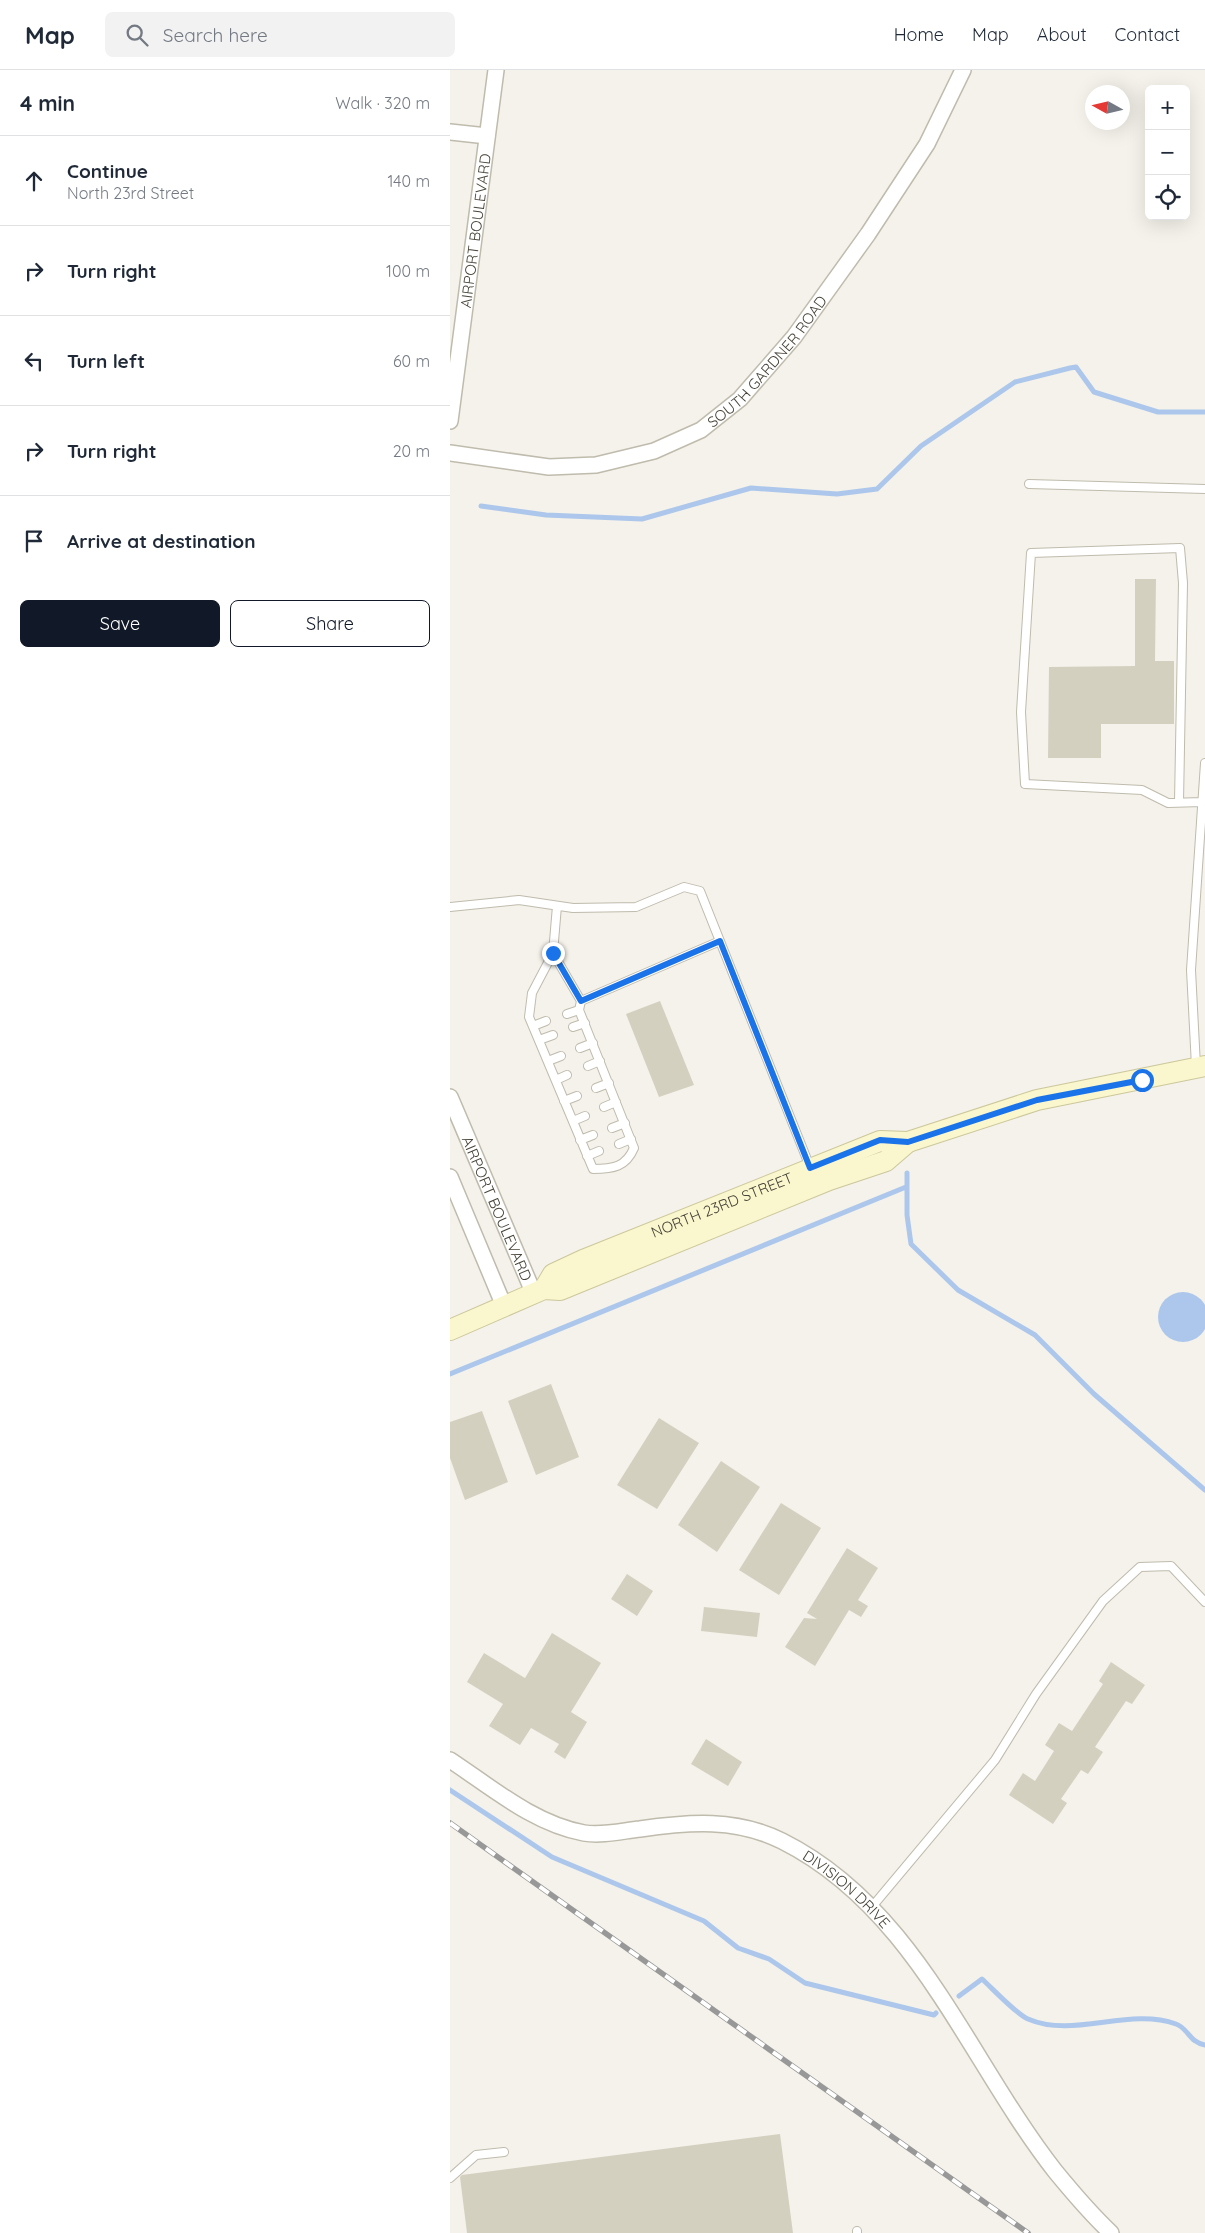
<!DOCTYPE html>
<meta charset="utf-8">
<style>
:root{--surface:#fff;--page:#f2f2f3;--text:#1f2937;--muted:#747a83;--line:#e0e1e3;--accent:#111827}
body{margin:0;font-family:Quicksand,sans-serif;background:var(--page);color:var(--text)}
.controls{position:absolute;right:15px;top:15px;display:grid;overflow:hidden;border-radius:8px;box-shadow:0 5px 20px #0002}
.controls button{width:45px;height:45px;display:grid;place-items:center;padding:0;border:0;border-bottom:1px solid var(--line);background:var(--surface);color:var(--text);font:25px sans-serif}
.compass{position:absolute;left:635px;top:15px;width:45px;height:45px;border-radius:50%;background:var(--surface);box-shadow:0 5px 20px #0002;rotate:278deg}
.stop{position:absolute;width:15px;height:15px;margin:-11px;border:4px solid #1a73e8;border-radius:50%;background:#fff}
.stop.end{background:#1a73e8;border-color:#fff;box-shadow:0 1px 5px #0008}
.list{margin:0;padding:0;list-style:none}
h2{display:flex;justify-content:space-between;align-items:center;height:65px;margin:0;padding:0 20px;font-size:21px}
h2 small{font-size:16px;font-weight:400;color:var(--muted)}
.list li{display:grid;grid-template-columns:32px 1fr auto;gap:15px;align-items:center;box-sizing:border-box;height:90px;padding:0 20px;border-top:1px solid var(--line)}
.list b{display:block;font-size:19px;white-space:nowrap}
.list p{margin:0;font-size:16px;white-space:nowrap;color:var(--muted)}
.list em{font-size:16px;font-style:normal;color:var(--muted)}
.actions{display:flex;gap:10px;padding:15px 20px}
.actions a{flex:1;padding:11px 0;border:1px solid var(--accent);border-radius:8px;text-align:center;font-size:18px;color:var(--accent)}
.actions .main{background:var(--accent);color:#fff}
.icon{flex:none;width:28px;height:28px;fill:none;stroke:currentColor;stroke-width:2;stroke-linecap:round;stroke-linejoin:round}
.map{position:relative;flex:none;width:755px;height:2163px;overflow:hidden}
header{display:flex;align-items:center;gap:30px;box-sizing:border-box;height:70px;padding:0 25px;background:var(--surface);border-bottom:1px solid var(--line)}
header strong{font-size:24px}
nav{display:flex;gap:28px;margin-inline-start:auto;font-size:18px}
.search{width:350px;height:45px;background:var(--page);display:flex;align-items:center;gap:12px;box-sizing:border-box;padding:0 18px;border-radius:8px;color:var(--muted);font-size:19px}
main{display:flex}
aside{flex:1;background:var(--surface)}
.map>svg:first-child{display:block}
</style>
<header>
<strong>Map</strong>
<div class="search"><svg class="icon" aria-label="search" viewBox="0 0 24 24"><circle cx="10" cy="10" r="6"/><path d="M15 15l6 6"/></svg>Search here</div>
<nav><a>Home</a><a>Map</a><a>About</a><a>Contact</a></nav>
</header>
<main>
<aside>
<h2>4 min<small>Walk · 320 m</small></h2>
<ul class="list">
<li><svg class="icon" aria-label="ahead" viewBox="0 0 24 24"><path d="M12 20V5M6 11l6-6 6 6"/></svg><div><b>Continue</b><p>North 23rd Street</p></div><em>140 m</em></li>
<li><svg class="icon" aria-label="right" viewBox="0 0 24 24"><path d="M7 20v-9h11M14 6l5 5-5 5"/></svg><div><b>Turn right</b></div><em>100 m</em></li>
<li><svg class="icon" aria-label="left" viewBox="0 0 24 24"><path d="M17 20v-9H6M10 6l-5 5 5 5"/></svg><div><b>Turn left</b></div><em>60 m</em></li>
<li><svg class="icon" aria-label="right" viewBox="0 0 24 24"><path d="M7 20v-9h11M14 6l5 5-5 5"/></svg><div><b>Turn right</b></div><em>20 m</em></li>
<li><svg class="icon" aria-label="arrive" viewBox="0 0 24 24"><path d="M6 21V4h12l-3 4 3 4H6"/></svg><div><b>Arrive at destination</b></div></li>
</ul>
<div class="actions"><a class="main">Save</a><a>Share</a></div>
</aside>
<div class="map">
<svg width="755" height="2163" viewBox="0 0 755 2163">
<rect width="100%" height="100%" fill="#f4f2ea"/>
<!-- water -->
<path fill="#acc7eb" d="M708 1247a25 25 0 1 1 50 0a25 25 0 1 1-50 0Z"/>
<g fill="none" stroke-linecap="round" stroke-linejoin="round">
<!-- stream -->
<path stroke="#acc7eb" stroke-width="5" d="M31 436 96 445 192 449 301 418 387 424 427 419 471 376 565 312 620 298 626 297 644 322 708 342H755
M457 1103V1145L461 1174 508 1220 585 1265 644 1324 755 1420
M0 1304 456 1117
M0 1720 102 1787 254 1851 288 1878 319 1889 355 1913 484 1945 486 1943
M509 1926 532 1909C543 1919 566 1944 578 1949 624 1969 678 1937 726 1954 738 1958 740 1973 755 1975"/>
</g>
<!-- building -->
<path fill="#d4d0c0" d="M685 509H706L705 591H724V654H651V688H598L599 597 685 596Z
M210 931 244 1015 209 1027 176 944Z
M101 1314 129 1387 86 1405 58 1331Z
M32 1341 58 1412 15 1430 0 1388V1352Z
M209 1348 249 1373 207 1439 167 1415Z
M271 1391 310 1417 267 1482 228 1455Z
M331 1433 371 1458 329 1525 289 1500Z
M397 1478 428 1498 408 1530 418 1536 411 1547 399 1540 365 1596 335 1577 354 1548 367 1549 357 1543Z
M177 1504 203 1521 187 1546 161 1529Z
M254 1537 310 1543 307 1567 251 1561Z
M102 1563 151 1593 121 1642 137 1652 115 1689 104 1682 109 1674 81 1658 70 1675 39 1656 53 1634 17 1612 34 1583 75 1608Z
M661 1592 695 1615 682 1634 676 1631 645 1677 653 1682 638 1704 631 1700 611 1729 617 1733 603 1754 559 1725 573 1703 585 1711 604 1681 595 1675 609 1653 622 1661 653 1614 649 1611Z
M256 1669 292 1692 278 1716 241 1694Z
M330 2064 343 2163H17L10 2107 12 2105Z"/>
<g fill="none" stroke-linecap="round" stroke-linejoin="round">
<!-- lane casing -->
<g stroke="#bfbbad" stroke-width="10">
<path id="lane" d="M579 414 755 419
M729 732 733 513 730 478 581 483 571 642 575 714 692 720 718 733 752 732
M107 836 103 883 131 931 270 871
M0 837 69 830 123 838 186 837 234 817 250 821 360 1097
M103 883 82 923 79 947 143 1099C163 1099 176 1097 184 1078L129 940 131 931
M117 944 129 940
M83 956 96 951
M123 957 135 953
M89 970 103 965
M130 978 143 973
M98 991 111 986
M138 996 150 991
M746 996 741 900 755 693
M106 1010 117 1005
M146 1018 159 1013
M114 1031 127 1026
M154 1037 166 1032
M123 1051 135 1046
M162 1058 175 1053
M130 1070 143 1065
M169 1074 181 1069
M137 1086 149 1081
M421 1838 545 1690 586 1624 653 1531 690 1497 721 1496 755 1532
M0 2108 26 2085 54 2082
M407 2161V2163"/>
</g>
<!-- street casing -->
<g stroke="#bfbbad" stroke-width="18">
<g id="street">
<path d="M0 62 37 66"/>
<path id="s1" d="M0 351 46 0"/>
<path id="s2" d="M0 383 99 397 146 395 204 381 251 360 290 329 344 267 418 164 477 74 513 0"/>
<path id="s3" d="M0 1027 84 1224"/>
<path d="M0 1107 54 1236"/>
<path id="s4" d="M0 1690C41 1717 84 1754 134 1763 152 1766 172 1761 190 1759 239 1752 286 1748 332 1771 466 1838 518 1990 605 2101 623 2123 641 2144 661 2163"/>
</g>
</g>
<!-- secondary casing -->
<g stroke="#ccc79b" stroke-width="22">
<g id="secondary">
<path id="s5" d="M94 1219 103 1204 133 1190 430 1071 458 1072 587 1030 755 996"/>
<path d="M0 1260 94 1219 110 1220 379 1110 436 1091 458 1072"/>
</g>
</g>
<!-- lane -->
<use href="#lane" stroke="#fff" stroke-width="8"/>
<!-- street -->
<use href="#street" stroke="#fff" stroke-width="15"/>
<!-- secondary -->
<use href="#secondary" stroke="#faf6cd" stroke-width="20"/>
<!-- rail casing -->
<g stroke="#989898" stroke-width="5.5">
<path id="rail" d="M0 1753 578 2163"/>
</g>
<!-- rail -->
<use href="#rail" stroke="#fff" stroke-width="4" stroke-dasharray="11" stroke-linecap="butt"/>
</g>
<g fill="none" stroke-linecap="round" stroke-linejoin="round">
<!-- route -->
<path stroke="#1a73e8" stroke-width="6" d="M103 883 131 931 270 871 360 1098 430 1070 458 1072 587 1030 692 1010"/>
</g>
<g text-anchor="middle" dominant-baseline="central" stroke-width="4" stroke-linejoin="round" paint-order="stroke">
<!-- street labels -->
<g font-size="15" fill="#474439" stroke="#fff">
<text stroke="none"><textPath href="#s1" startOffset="192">AIRPORT BOULEVARD</textPath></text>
<text stroke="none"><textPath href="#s2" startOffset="354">SOUTH GARDNER ROAD</textPath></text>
<text stroke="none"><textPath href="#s5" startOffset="200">NORTH 23RD STREET</textPath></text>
<text stroke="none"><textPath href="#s3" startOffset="121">AIRPORT BOULEVARD</textPath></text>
<text stroke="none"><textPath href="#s4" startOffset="436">DIVISION DRIVE</textPath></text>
</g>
</g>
</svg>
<div class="controls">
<button>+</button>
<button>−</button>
<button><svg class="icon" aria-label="locate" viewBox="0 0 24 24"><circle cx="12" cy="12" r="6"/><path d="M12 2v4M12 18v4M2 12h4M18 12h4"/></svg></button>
</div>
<svg class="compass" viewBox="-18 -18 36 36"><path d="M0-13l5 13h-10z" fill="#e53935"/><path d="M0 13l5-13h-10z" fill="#747a83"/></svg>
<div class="stop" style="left:692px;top:1010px"></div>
<div class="stop end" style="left:103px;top:883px"></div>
</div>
</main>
